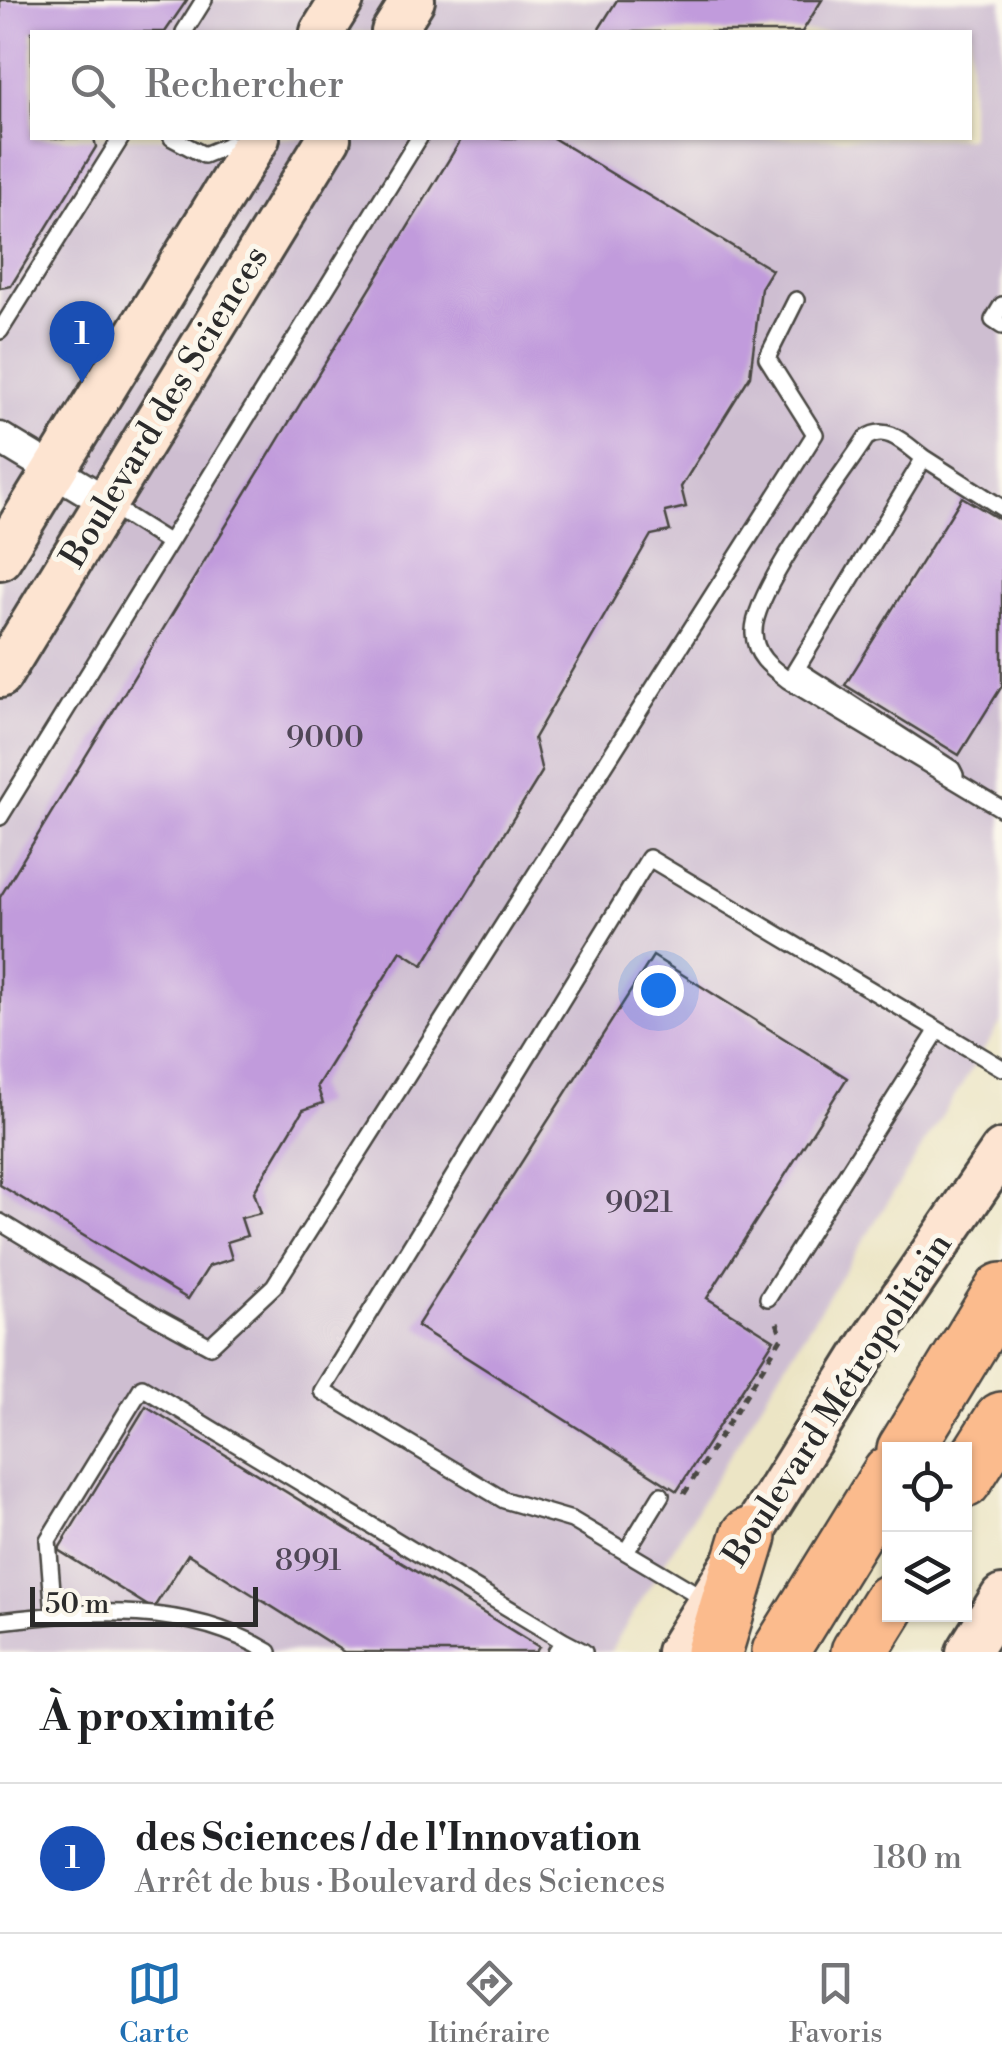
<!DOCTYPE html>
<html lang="fr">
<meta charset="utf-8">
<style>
:root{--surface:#fff;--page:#f6f6f6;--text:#202124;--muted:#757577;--line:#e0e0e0;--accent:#1f6fb2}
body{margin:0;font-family:"Libre Bodoni",serif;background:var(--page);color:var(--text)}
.controls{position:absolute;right:30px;bottom:30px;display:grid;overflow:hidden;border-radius:0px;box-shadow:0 2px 8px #0004}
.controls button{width:90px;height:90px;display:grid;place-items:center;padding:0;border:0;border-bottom:2px solid var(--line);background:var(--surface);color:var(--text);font:50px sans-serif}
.scale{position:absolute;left:30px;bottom:25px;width:228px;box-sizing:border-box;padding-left:10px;border:5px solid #2b2b2b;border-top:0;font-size:28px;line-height:35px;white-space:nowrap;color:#2b2b2b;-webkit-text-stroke:8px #fbf7ec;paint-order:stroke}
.you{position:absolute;left:658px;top:990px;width:35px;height:35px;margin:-25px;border:8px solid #fff;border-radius:50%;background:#1a73e8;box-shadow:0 0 0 15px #1a73e833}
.badge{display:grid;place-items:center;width:65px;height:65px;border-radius:50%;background:var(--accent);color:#fff;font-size:32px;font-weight:700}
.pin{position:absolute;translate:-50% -82px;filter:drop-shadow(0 2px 5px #0008)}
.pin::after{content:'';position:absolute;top:52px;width:35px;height:30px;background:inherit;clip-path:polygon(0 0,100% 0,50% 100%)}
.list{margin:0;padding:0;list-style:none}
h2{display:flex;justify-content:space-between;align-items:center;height:130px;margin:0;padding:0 40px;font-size:42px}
h2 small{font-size:32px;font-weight:400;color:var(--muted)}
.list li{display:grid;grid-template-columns:65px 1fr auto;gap:30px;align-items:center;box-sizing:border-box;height:150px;padding:0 40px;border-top:2px solid var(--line)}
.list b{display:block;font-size:38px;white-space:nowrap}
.list p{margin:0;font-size:32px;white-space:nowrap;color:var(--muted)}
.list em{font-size:32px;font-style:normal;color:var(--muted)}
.icon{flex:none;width:55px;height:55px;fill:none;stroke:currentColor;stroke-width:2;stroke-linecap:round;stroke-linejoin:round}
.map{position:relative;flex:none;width:1002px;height:1652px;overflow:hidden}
.search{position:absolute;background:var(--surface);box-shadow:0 2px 8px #0004;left:30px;right:30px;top:30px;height:110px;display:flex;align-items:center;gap:25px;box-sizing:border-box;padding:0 35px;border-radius:0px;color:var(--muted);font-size:38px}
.sheet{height:280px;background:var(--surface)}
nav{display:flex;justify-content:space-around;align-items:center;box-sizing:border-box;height:140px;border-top:2px solid var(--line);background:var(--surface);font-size:28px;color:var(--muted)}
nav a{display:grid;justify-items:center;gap:5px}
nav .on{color:var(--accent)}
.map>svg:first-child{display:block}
</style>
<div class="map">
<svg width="1002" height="1652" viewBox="0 0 1002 1652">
<rect width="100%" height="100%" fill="#fbf7ec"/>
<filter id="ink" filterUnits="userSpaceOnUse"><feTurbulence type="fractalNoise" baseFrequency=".01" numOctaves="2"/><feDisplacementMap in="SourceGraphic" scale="20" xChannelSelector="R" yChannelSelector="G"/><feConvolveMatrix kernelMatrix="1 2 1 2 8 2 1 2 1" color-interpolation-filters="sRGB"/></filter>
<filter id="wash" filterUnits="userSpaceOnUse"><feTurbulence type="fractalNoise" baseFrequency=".0048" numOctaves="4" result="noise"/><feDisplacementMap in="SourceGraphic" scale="40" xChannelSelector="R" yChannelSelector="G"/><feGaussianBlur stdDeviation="2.25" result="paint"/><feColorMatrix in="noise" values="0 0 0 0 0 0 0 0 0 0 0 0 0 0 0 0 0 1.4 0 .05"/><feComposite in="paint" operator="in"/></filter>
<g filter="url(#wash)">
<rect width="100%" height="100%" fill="#ece5c5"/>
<!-- industrial -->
<path fill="#cebed1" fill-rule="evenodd" d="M0 0H1002V1021L781 1371 610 1652H0ZM32 32H970V138H32Z"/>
<g id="blocks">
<!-- building -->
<path fill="#c19bdc" d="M0 0H187L165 32H32V138H94L96 147 11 286 0 288Z
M617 0H822L802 32H597Z
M462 138H553L772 270 761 288 750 376 681 487 686 507 665 512 670 531 651 535 534 738 542 772 423 965 401 951 317 1086 323 1103 303 1110 254 1192 261 1213 241 1218 247 1236 227 1242 232 1259 209 1266 188 1299 0 1185V897Z
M962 497 1002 521V686L959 755 845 685Z
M653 956 847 1078 707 1298 774 1340 677 1491 417 1326Z
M146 1406 539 1647 536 1652H344L188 1554 153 1609 58 1550Z"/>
</g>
</g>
<g filter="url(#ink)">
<use href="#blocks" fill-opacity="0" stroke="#484742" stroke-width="2.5"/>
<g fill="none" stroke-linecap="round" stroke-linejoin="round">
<!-- lane casing -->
<g stroke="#484742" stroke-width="20">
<path id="lane" d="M184 32 204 0
M172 138 204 155 231 144
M1002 305 993 320 1002 326
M0 331 121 138
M108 504 168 542
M1002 508 924 458 789 681 1002 809
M797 669 952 769 955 775
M789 681C772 668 755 657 754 633 752 592 841 477 866 438 887 423 906 445 924 458
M0 817 419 138
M0 1222 155 1316 210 1346 274 1286 815 434 767 358 796 300
M768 1298 938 1030
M626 1552 661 1495
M705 1599 572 1520 504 1500 322 1391 649 858 1002 1068
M54 1615 48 1540 142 1387 563 1641
M0 1621C90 1610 188 1602 269 1652
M556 1652 563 1641 584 1652"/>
</g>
<!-- street casing -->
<g stroke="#484742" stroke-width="35">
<path id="street" d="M0 438 108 503"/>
</g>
<!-- secondary casing -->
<g stroke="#484742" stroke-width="48">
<path id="secondary" d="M322 32 342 0
M393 32 413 0
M0 558 258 138
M0 676 329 138
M678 1652 872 1341 1002 1151
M968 1652 1002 1597"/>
</g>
<!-- highway casing -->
<g stroke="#484742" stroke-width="60">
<path id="highway" d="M905 1450 1002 1291
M964 1480 1002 1420
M714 1652 749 1536
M780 1652 890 1474
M859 1652 890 1602"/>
</g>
<!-- path -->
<path stroke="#484742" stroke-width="5" stroke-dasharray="8 8" stroke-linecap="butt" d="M684 1494 782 1337 776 1320"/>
<!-- lane -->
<use href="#lane" stroke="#fff" stroke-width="15"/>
<!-- street -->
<use href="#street" stroke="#fff" stroke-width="30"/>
<!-- secondary -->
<use href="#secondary" stroke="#fde4d1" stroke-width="42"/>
<!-- highway -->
<use href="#highway" stroke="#fbbb8d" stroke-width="55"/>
</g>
</g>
<g text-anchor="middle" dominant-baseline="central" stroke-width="10" stroke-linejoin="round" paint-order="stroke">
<!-- number labels -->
<g font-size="30" fill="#504757">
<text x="325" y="738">9000</text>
<text x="639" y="1203">9021</text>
<text x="308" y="1561">8991</text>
</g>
<!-- street labels -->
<g font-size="35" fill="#2b2b2b" stroke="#fbf7ec">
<text transform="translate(165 407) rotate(-59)">Boulevard des Sciences</text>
<text transform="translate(838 1400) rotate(-57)">Boulevard Métropolitain</text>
</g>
</g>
</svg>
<div class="controls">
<button><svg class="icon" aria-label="locate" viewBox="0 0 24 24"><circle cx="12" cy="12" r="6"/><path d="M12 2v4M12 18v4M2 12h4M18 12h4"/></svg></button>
<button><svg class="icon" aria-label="layers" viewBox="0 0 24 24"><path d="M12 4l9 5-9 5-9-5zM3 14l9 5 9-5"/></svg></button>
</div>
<div class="scale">50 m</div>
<div class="you"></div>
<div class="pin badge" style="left:82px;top:383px;background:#1a4fb4">1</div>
<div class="search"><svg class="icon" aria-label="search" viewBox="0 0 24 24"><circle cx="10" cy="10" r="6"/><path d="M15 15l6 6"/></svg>Rechercher</div>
</div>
<section class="sheet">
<h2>À proximité<small></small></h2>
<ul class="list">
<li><span class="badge" style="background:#1a4fb4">1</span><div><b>des Sciences / de l'Innovation</b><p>Arrêt de bus · Boulevard des Sciences</p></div><em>180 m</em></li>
</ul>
</section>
<nav>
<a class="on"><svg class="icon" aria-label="map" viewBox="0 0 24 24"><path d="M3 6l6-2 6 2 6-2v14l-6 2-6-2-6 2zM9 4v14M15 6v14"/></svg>Carte</a>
<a><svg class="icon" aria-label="directions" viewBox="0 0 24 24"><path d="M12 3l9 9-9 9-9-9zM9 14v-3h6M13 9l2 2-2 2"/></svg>Itinéraire</a>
<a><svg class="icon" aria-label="saved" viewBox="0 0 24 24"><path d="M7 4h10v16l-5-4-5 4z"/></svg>Favoris</a>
</nav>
